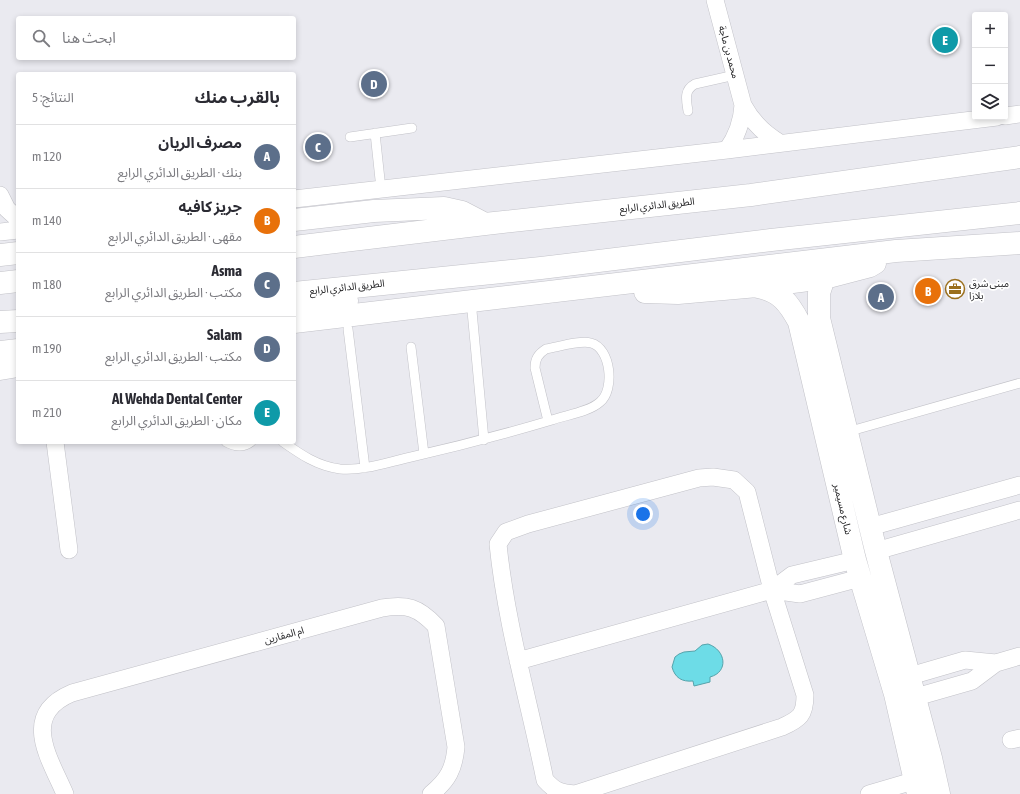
<!DOCTYPE html>
<html lang="ar">
<meta charset="utf-8">
<style>
:root{--surface:#fff;--page:#f2f2f3;--text:#2b2b33;--muted:#7c7c81;--line:#e1e1e2;--accent:#0f766e}
body{margin:0;font-family:"Asap Condensed","Noto Sans Arabic",sans-serif;background:var(--page);color:var(--text);direction:rtl}
.controls{position:absolute;right:12px;top:12px;display:grid;overflow:hidden;border-radius:4px;box-shadow:0 2px 6px #0003}
.controls button{width:36px;height:36px;display:grid;place-items:center;padding:0;border:0;border-bottom:1px solid var(--line);background:var(--surface);color:var(--text);font:20px sans-serif}
.you{position:absolute;left:643px;top:514px;width:14px;height:14px;margin:-10px;border:3px solid #fff;border-radius:50%;background:#1a73e8;box-shadow:0 0 0 6px #1a73e833}
.badge{display:grid;place-items:center;width:26px;height:26px;border-radius:50%;background:var(--accent);color:#fff;font-size:13px;font-weight:700}
.pin{position:absolute;translate:-50% -50%;border:2px solid #fff;box-shadow:0 1px 4px #0006}
.list{margin:0;padding:0;list-style:none}
h2{display:flex;justify-content:space-between;align-items:center;height:52px;margin:0;padding:0 16px;font-size:17px}
h2 small{font-size:13px;font-weight:400;color:var(--muted)}
.list li{display:grid;grid-template-columns:26px 1fr auto;gap:12px;align-items:center;box-sizing:border-box;height:64px;padding:0 16px;border-top:1px solid var(--line)}
.list b{display:block;font-size:15px;white-space:nowrap}
.list p{margin:0;font-size:13px;white-space:nowrap;color:var(--muted)}
.list em{font-size:13px;font-style:normal;color:var(--muted)}
.icon{flex:none;width:22px;height:22px;fill:none;stroke:currentColor;stroke-width:2;stroke-linecap:round;stroke-linejoin:round}
.map{position:relative;flex:none;width:1020px;height:794px;overflow:hidden;direction:ltr}
.search{position:absolute;background:var(--surface);box-shadow:0 2px 6px #0003;left:16px;top:16px;width:280px;height:44px;display:flex;align-items:center;gap:10px;box-sizing:border-box;padding:0 14px;border-radius:4px;color:var(--muted);font-size:15px}
.panel{position:absolute;background:var(--surface);box-shadow:0 2px 6px #0003;left:16px;top:72px;width:280px;height:372px;border-radius:4px;direction:rtl}
.map>svg:first-child{display:block}
</style>
<div class="map">
<svg width="1020" height="794" viewBox="0 0 1020 794">
<rect width="100%" height="100%" fill="#eaeaf0"/>
<!-- water -->
<path fill="#6ddce7" stroke="#55a3ab" d="M708 644C726 650 729 672 710 677V682L694 686 693 681C682 682 675 678 672 667L675 657 679 654 684 652 695 651 702 645Z"/>
<g fill="none" stroke-linecap="round" stroke-linejoin="round">
<!-- lane casing -->
<g stroke="#c2c2c8" stroke-width="10">
<path id="lane" d="M688 111C686 99 684 90 695 84L735 75
M375 133 381 189
M350 137 412 128
M472 311 484 440
M348 329 365 468
M411 347 424 454
M847 432 1020 383
M226 442C235 447 243 448 251 442
M283 442C300 454 317 466 340 469 364 471 388 462 411 457 459 446 505 434 552 420 566 415 589 412 600 402 615 390 611 348 591 343 580 340 558 347 546 349 538 354 535 359 535 368L548 421"/>
</g>
<!-- street casing -->
<g stroke="#c2c2c8" stroke-width="18">
<path id="street" d="M715 0 743 105C752 122 763 133 780 143
M1005 116 1020 114
M727 150C737 136 742 122 743 105
M0 195 7 209 18 219
M294 199 727 150 997 117
M0 232 18 230
M55 442 69 550
M713 477 734 480 747 492 772 590 805 695C805 715 800 719 782 727L575 794C560 793 555 791 545 780 529 701 506 624 498 544L506 532 528 524 699 478Z
M870 527 1020 485
M876 551 1020 510
M772 590 800 594 860 578
M518 661 772 590 792 575 855 560
M910 676 965 660 996 663 1020 656
M916 697 972 681 996 663
M1011 740 1020 738
M65 794C49 757 20 715 72 693L382 608C407 604 418 607 436 626L456 747C454 769 448 780 431 794
M869 794 927 777"/>
</g>
<!-- secondary casing -->
<g stroke="#c2c2c8" stroke-width="23">
<path id="secondary" d="M824 278 819 293V318L876 551 931 758 939 794
M758 287C780 291 789 303 799 322L855 560 895 694 918 794
M645 292 678 293 769 285 824 278 870 266 875 263
M294 322 896 251 1020 243
M0 369 18 366"/>
</g>
<!-- primary casing -->
<g stroke="#c2c2c8" stroke-width="23">
<path id="primary" d="M294 220 374 211 444 208 462 212 485 224
M294 247 485 224 751 195 1020 157
M0 255 18 253
M0 283 18 281
M294 293 541 268 771 240 1020 213
M294 310 347 301
M0 322 18 321
M0 352 18 350"/>
</g>
<!-- lane -->
<use href="#lane" stroke="#fff" stroke-width="9"/>
<!-- street -->
<use href="#street" stroke="#fff" stroke-width="17"/>
<!-- secondary -->
<use href="#secondary" stroke="#fff" stroke-width="22"/>
<!-- primary -->
<use href="#primary" stroke="#fff" stroke-width="22"/>
</g>
<!-- icons -->
<defs>
<g id="office-ring" transform="scale(1)"><circle r="9.5" fill="#fff" stroke="#9b701e" stroke-width="1.5"/><path d="M-6-3h4V-5.5h4V-3h4V5H-6ZM-1-4.5V-3h2v-1.5ZM-6 0V1H6V0Z" fill="#9b701e"/></g>
</defs>
<g fill-rule="evenodd">
<use href="#office-ring" x="955" y="289"/>
</g>
<g text-anchor="middle" dominant-baseline="central" stroke-width="3.5" stroke-linejoin="round" paint-order="stroke">
<!-- street labels -->
<g font-size="10" fill="#1e1e20" stroke="#fff">
<text transform="translate(729 52) rotate(75)">محمد بن ماجة</text>
<text transform="translate(657 205) rotate(-6)">الطريق الدائري الرابع</text>
<text transform="translate(347 287) rotate(-6)">الطريق الدائري الرابع</text>
<text transform="translate(843 509) rotate(77)">شارع مسيمير</text>
<text transform="translate(284 635) rotate(-15)">ام المقارين</text>
</g>
<!-- poi labels -->
<g font-size="10" fill="#1e1e20" stroke="#fff" text-anchor="start">
<text x="969" y="283">مبنى شرق<tspan x="969" dy="12">بلازا</tspan></text>
</g>
</g>
</svg>
<div class="controls">
<button>+</button>
<button>−</button>
<button><svg class="icon" aria-label="layers" viewBox="0 0 24 24"><path d="M12 4l9 5-9 5-9-5zM3 14l9 5 9-5"/></svg></button>
</div>
<div class="you"></div>
<div class="pin badge" style="left:881px;top:297px;background:#5c6f8a">A</div>
<div class="pin badge" style="left:928px;top:291px;background:#e8710a">B</div>
<div class="pin badge" style="left:318px;top:147px;background:#5c6f8a">C</div>
<div class="pin badge" style="left:374px;top:84px;background:#5c6f8a">D</div>
<div class="pin badge" style="left:945px;top:40px;background:#0f9aa8">E</div>
<div class="search"><svg class="icon" aria-label="search" viewBox="0 0 24 24"><circle cx="10" cy="10" r="6"/><path d="M15 15l6 6"/></svg>ابحث هنا</div>
<section class="panel">
<h2>بالقرب منك<small>النتائج: 5</small></h2>
<ul class="list">
<li><span class="badge" style="background:#5c6f8a">A</span><div><b>مصرف الريان</b><p>بنك · الطريق الدائري الرابع</p></div><em>120 m</em></li>
<li><span class="badge" style="background:#e8710a">B</span><div><b>جريز كافيه</b><p>مقهى · الطريق الدائري الرابع</p></div><em>140 m</em></li>
<li><span class="badge" style="background:#5c6f8a">C</span><div><b>Asma</b><p>مكتب · الطريق الدائري الرابع</p></div><em>180 m</em></li>
<li><span class="badge" style="background:#5c6f8a">D</span><div><b>Salam</b><p>مكتب · الطريق الدائري الرابع</p></div><em>190 m</em></li>
<li><span class="badge" style="background:#0f9aa8">E</span><div><b>Al Wehda Dental Center</b><p>مكان · الطريق الدائري الرابع</p></div><em>210 m</em></li>
</ul>
</section>
</div>
